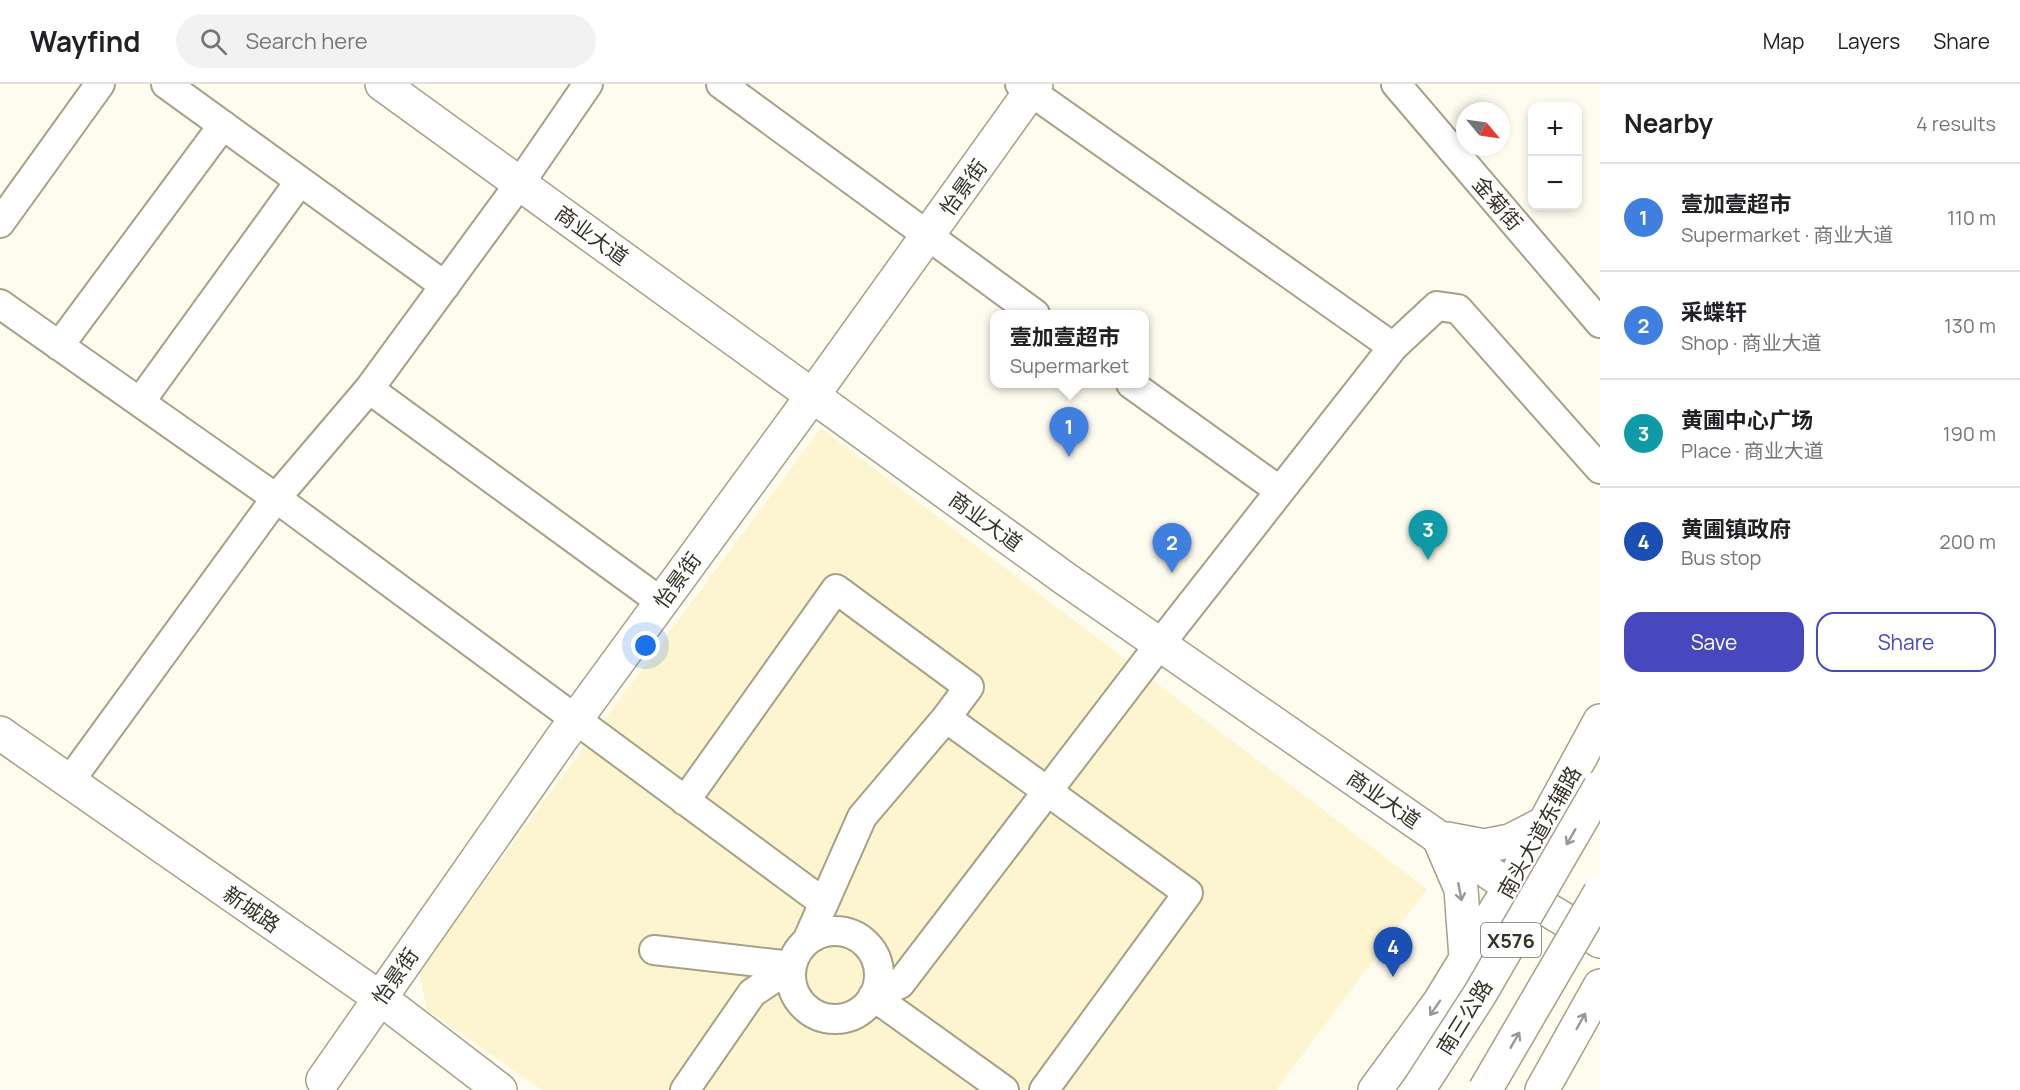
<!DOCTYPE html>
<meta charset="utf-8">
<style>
:root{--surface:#fff;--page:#f2f2f2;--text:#202124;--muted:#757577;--line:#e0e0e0;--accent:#4748bd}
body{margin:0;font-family:Manrope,"Noto Sans SC",sans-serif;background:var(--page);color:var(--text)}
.controls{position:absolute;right:18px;top:18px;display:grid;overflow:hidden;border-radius:12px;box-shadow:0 3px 9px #0003}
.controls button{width:54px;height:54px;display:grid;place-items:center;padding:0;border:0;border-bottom:2px solid var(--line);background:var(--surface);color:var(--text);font:30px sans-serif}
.compass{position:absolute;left:1456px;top:18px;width:54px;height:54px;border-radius:50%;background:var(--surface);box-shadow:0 3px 9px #0003;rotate:119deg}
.you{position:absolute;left:646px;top:562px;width:21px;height:21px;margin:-15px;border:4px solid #fff;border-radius:50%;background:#1a73e8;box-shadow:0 0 0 9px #1a73e833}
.badge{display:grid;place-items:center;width:39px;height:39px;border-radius:50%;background:var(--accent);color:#fff;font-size:20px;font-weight:700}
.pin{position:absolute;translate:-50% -50px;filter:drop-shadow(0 2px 3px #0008)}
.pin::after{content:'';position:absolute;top:32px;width:21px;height:18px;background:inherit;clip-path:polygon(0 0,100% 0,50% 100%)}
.popup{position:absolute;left:990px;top:226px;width:159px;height:78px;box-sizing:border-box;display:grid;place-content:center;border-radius:12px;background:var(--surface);filter:drop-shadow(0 2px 4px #0005);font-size:20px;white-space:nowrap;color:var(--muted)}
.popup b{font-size:22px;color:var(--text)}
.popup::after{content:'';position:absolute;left:50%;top:100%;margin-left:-12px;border:12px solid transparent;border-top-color:var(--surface)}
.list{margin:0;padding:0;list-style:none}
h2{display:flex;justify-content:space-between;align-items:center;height:78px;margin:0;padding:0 24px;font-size:26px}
h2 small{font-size:20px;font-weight:400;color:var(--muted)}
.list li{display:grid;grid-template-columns:39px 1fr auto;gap:18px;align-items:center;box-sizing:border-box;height:108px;padding:0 24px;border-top:2px solid var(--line)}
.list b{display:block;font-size:22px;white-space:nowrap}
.list p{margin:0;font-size:20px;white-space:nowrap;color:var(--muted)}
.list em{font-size:20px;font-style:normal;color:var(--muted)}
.actions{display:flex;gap:12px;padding:18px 24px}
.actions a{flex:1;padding:14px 0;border:2px solid var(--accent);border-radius:18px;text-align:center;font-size:21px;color:var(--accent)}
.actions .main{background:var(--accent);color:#fff}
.icon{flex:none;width:33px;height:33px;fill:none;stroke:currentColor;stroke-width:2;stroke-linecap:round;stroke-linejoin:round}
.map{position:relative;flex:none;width:1600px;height:1006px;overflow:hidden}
header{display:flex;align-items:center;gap:36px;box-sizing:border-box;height:84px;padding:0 30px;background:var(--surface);border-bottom:2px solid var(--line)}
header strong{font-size:28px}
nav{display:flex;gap:33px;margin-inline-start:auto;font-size:21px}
.search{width:420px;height:54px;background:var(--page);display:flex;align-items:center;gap:15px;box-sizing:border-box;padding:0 21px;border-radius:33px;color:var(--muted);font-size:22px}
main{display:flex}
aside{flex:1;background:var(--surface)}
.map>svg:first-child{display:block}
</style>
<header>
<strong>Wayfind</strong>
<div class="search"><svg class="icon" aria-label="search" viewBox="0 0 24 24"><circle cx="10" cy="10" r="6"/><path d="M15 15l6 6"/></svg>Search here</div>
<nav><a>Map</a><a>Layers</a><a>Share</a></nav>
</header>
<main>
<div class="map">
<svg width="1600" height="1006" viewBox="0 0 1600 1006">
<rect width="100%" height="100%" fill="#fefbef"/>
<!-- built -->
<path fill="#fdf5cf" d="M821 344 1427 805 1276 1006H542L427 926 419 886Z"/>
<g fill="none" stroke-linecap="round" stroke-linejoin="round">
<!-- street casing -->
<g stroke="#a7a085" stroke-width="32">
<path id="street" d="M166 0 445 202
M721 0 1035 230
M1020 0 1393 263
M1396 0 1600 239
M0 139 100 0
M0 220 276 414 824 819
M59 262 223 41
M1131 300 1280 407
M369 305 661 518
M140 318 300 97
M946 634 1188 809 1044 1006
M69 698 276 414 369 305 520 99 588 0
M685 717 836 505 969 603 946 634 862 733 807 857
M791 891a44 44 0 1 1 88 0a44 44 0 1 1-88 0Z
M654 866 792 882
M873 912 900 900 1160 560 1393 263 1437 222 1458 225 1600 385
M873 912 1004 1006
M685 1006 752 909 792 882"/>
</g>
<!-- secondary casing -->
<g stroke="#a7a085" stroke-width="36">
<path id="secondary" d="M382 0 1067 496 1510 803 1600 857
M0 649 380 914 500 1006
M1439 754 1461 805 1466 874
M1447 755 1484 762 1510 757 1545 739
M323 996 562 654 813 311 1036 0
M1375 1006 1439 919 1510 803 1600 637
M1542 1006 1600 902"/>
</g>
<!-- street -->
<use href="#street" stroke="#fff" stroke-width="28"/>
<!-- secondary -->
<use href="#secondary" stroke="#fff" stroke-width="33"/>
<!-- highway-bridge casing -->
<g stroke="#a7a085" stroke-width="36" stroke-linecap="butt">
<path id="highway-bridge" d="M1418 1006 1480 910 1600 703
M1485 1006 1600 809"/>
</g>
<!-- highway-bridge -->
<use href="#highway-bridge" stroke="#fff" stroke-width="33"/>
</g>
<!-- one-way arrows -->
<defs><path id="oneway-shaft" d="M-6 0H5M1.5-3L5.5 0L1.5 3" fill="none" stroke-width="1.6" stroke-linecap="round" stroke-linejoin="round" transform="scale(1.5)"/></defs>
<g stroke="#9a9893">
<use href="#oneway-shaft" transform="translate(1571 753) rotate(120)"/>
<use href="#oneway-shaft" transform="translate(1460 808) rotate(79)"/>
<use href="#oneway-shaft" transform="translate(1435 924) rotate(125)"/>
<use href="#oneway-shaft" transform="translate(1581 937) rotate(-61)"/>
<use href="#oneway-shaft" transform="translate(1515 956) rotate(-60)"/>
</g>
<g text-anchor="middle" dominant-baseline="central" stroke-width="4.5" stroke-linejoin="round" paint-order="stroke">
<!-- shield labels -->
<rect fill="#fff" stroke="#727068" stroke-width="1.5" x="1481" y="839" width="60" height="34" rx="4.5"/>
<g font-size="20" font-weight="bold" fill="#353227">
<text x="1511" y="856">X576</text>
</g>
<!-- street labels -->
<g font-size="21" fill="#353227" stroke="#fff">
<text transform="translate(963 103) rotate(-54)">怡景街</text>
<text transform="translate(1498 119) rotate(49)">金菊街</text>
<text transform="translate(592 151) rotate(36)">商业大道</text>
<text transform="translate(986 437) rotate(36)">商业大道</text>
<text transform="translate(677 496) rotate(-54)">怡景街</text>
<text transform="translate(1384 715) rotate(35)">商业大道</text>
<text transform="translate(1539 748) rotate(-61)">南头大道东辅路</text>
<text transform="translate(252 825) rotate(35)">新城路</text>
<text transform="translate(395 892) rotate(-55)">怡景街</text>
<text transform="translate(1464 933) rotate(-58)">南三公路</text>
</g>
</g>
</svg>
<div class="controls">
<button>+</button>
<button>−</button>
</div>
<svg class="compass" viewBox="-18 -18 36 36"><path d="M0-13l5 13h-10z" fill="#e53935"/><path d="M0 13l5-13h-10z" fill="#757577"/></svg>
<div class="you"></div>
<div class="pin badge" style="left:1069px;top:373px;background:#3f7fe0">1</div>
<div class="popup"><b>壹加壹超市</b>Supermarket</div>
<div class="pin badge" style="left:1172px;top:489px;background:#3f7fe0">2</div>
<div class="pin badge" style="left:1428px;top:476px;background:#0f9aa8">3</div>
<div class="pin badge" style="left:1393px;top:893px;background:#1a4fb4">4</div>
</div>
<aside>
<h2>Nearby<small>4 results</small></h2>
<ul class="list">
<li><span class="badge" style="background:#3f7fe0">1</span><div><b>壹加壹超市</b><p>Supermarket · 商业大道</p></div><em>110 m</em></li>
<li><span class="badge" style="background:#3f7fe0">2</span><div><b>采蝶轩</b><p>Shop · 商业大道</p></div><em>130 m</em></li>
<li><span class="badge" style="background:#0f9aa8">3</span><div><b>黄圃中心广场</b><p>Place · 商业大道</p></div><em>190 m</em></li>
<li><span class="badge" style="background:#1a4fb4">4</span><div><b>黄圃镇政府</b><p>Bus stop</p></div><em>200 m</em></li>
</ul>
<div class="actions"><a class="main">Save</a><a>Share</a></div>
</aside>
</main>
